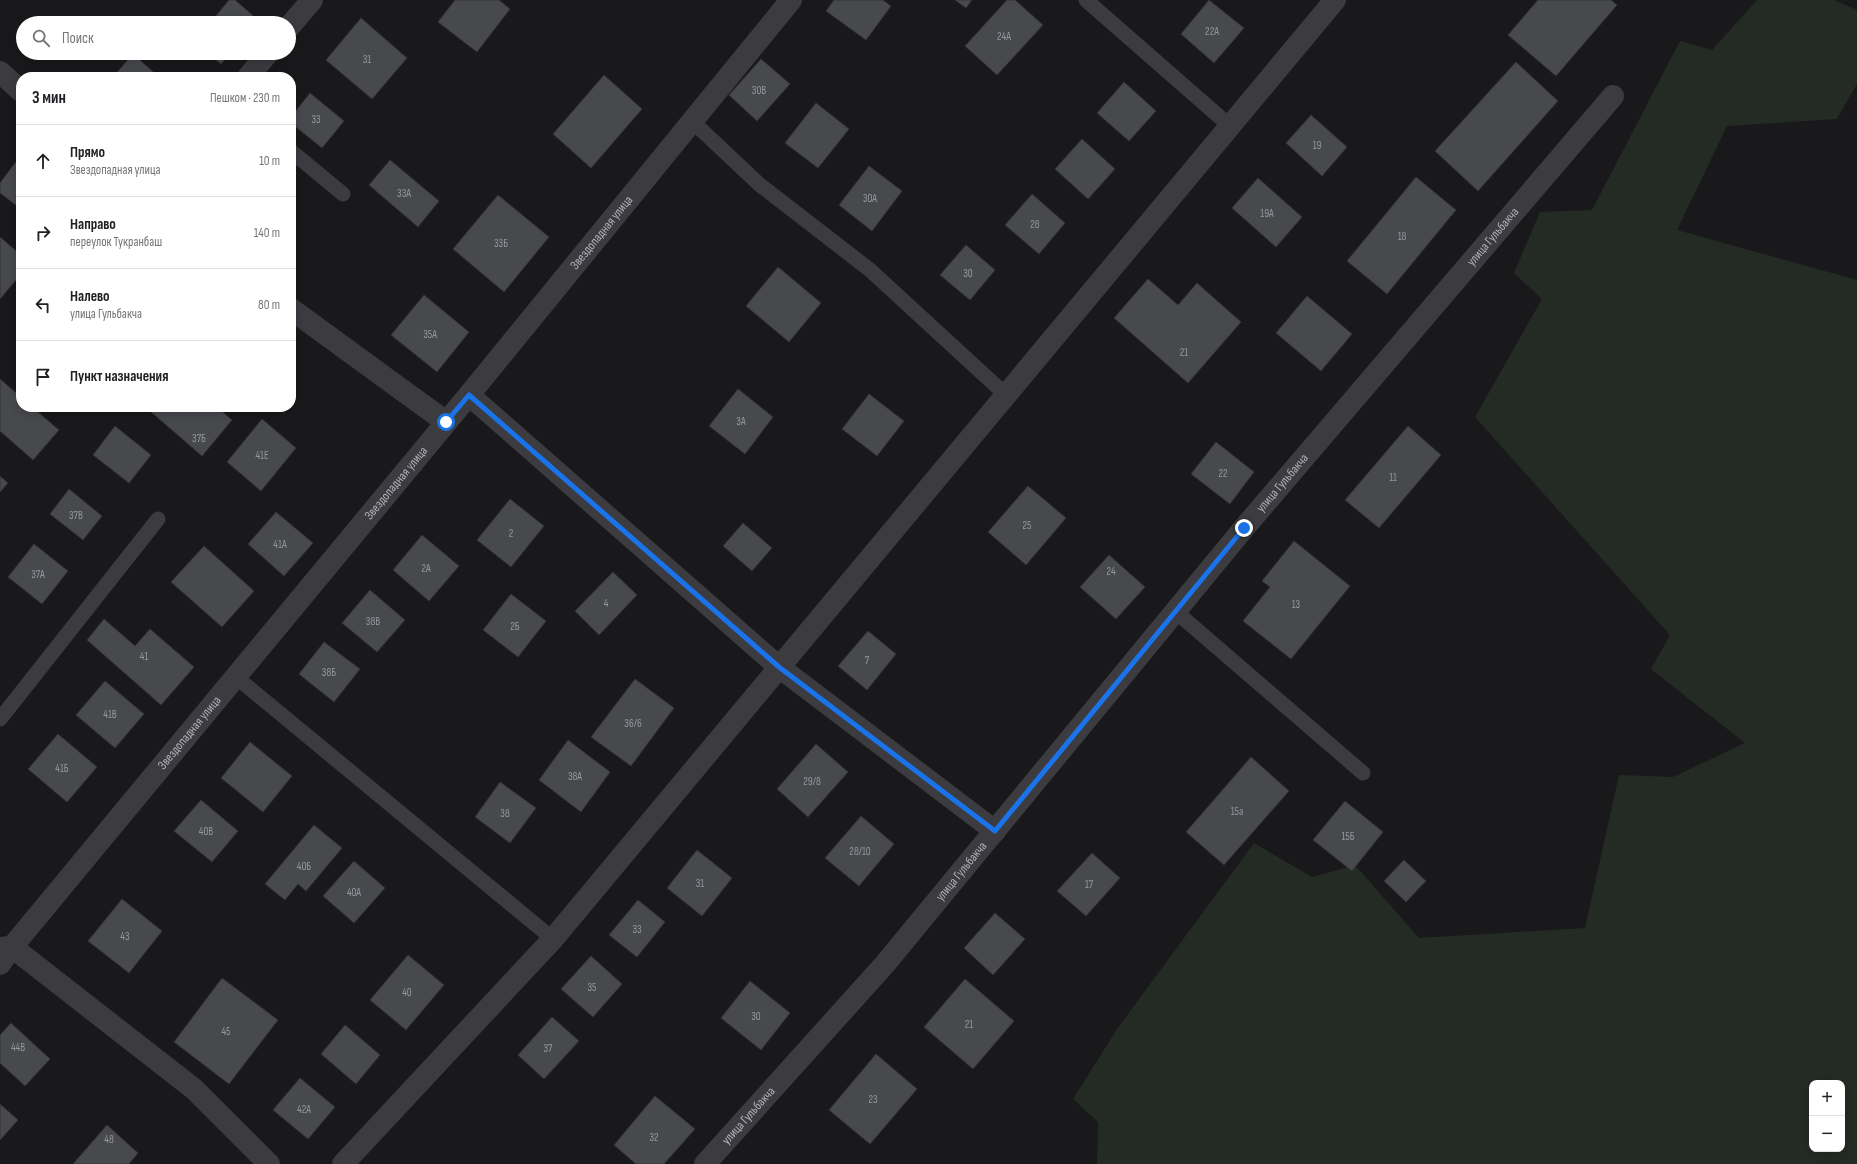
<!DOCTYPE html>
<html lang="ru">
<meta charset="utf-8">
<style>
:root{--surface:#fff;--page:#f2f2f2;--text:#202124;--muted:#757577;--line:#e0e0e0}
body{margin:0;font-family:"Sofia Sans Condensed",sans-serif;background:var(--page);color:var(--text)}
.controls{position:absolute;right:12px;bottom:12px;display:grid;overflow:hidden;border-radius:8px;box-shadow:0 2px 10px #0003}
.controls button{width:36px;height:36px;display:grid;place-items:center;padding:0;border:0;border-bottom:1px solid var(--line);background:var(--surface);color:var(--text);font:20px sans-serif}
.stop{position:absolute;width:12px;height:12px;margin:-9px;border:3px solid #1a73e8;border-radius:50%;background:#fff}
.stop.end{background:#1a73e8;border-color:#fff;box-shadow:0 1px 4px #0008}
.list{margin:0;padding:0;list-style:none}
h2{display:flex;justify-content:space-between;align-items:center;height:52px;margin:0;padding:0 16px;font-size:17px}
h2 small{font-size:13px;font-weight:400;color:var(--muted)}
.list li{display:grid;grid-template-columns:26px 1fr auto;gap:12px;align-items:center;box-sizing:border-box;height:72px;padding:0 16px;border-top:1px solid var(--line)}
.list b{display:block;font-size:15px;white-space:nowrap}
.list p{margin:0;font-size:13px;white-space:nowrap;color:var(--muted)}
.list em{font-size:13px;font-style:normal;color:var(--muted)}
.icon{flex:none;width:22px;height:22px;fill:none;stroke:currentColor;stroke-width:2;stroke-linecap:round;stroke-linejoin:round}
.map{position:relative;flex:none;width:1857px;height:1164px;overflow:hidden}
.search{position:absolute;background:var(--surface);box-shadow:0 2px 10px #0003;left:16px;top:16px;width:280px;height:44px;display:flex;align-items:center;gap:10px;box-sizing:border-box;padding:0 14px;border-radius:22px;color:var(--muted);font-size:15px}
.panel{position:absolute;background:var(--surface);box-shadow:0 2px 10px #0003;left:16px;top:72px;width:280px;height:340px;border-radius:16px}
.map>svg:first-child{display:block}
</style>
<div class="map">
<svg width="1857" height="1164" viewBox="0 0 1857 1164">
<rect width="100%" height="100%" fill="#19191b"/>
<!-- green -->
<path fill="#242b25" fill-rule="evenodd" d="M1757 0H1834L1857 10V84L1837 119 1727 126 1677 230 1857 280V1164H1097L1098 1122 1073 1099 1117 1029 1254 843 1312 877 1355 865 1419 938 1585 928 1619 775 1673 777 1745 743 1651 669 1670 635 1475 417 1542 299 1514 273 1540 212 1592 210 1680 41 1712 50ZM1812 1083H1842V1149H1812Z"/>
<!-- building -->
<path fill="#48494d" stroke="#343437" d="M229 0H235L258 20 256 23H210Z
M455 0H499L510 9 477 52 438 22Z
M834 0H883L891 6 866 40 826 11Z
M955 0H972L966 8Z
M1007 0H1015L1043 25 997 75 965 46Z
M1209 0 1244 28 1214 63 1181 34Z
M1538 0H1611L1617 5 1556 76 1508 35Z
M361 18 407 58 372 99 326 60Z
M208 53H230L221 64Z
M133 54 159 77H113Z
M761 59 790 84 757 121 729 95Z
M1516 62 1558 101 1478 191 1435 151Z
M604 75 642 109 591 168 553 134Z
M1124 82 1156 111 1129 141 1097 113Z
M310 93 344 121 322 148 291 123V117Z
M816 103 849 129 818 168 785 143Z
M1311 115 1347 147 1322 176 1286 143Z
M1082 139 1115 169 1088 199 1055 169Z
M21 155V209L0 193V183Z
M390 160 439 201 418 227 369 185Z
M869 166 902 191 872 231 839 205Z
M1416 177 1456 210 1387 294 1347 261Z
M1258 178 1302 217 1276 247 1232 208Z
M1032 194 1065 223 1039 254 1005 225Z
M498 195 549 237 504 292 453 249Z
M0 237 21 255V274L0 299Z
M966 245 995 270 970 300 940 275Z
M778 267 821 303 789 342 746 306Z
M1148 279 1178 305 1197 283 1241 322 1188 383 1114 318Z
M424 295 469 332 437 372 391 335Z
M1307 296 1352 334 1321 371 1276 333Z
M0 379 21 397V407H32L59 430 33 460 0 431Z
M738 389 773 417 745 454 709 426Z
M869 394 904 421 877 456 842 429Z
M153 407H217L232 420 202 456 150 411Z
M262 419 296 448 261 491 227 462Z
M115 426 151 455 129 483 93 455Z
M1408 426 1441 455 1379 528 1345 500Z
M1216 442 1254 472 1230 504 1191 474Z
M0 476 8 483 0 492Z
M1028 486 1066 518 1026 565 988 532Z
M69 489 102 516 83 540 50 514Z
M510 499 544 526 511 567 477 540Z
M276 512 313 543 284 576 248 544Z
M743 523 772 548 752 571 723 546Z
M422 535 459 566 429 601 393 570Z
M1294 541 1350 586 1291 659 1243 621 1270 587 1262 581Z
M34 544 68 571 42 604 8 577Z
M204 546 254 591 222 627 171 582Z
M1109 555 1145 587 1116 619 1080 587Z
M613 572 637 595 599 635 575 611Z
M370 590 405 620 377 652 342 623Z
M511 594 546 621 518 657 483 630Z
M104 619 135 646 150 629 194 667 161 705 87 640Z
M868 631 896 654 867 690 838 666Z
M324 642 360 669 334 702 299 674Z
M635 679 674 708 631 766 591 737Z
M105 681 144 714 115 748 76 715Z
M58 734 97 767 67 802 28 769Z
M568 740 610 772 581 812 539 780Z
M250 742 292 776 263 812 221 778Z
M816 744 848 772 808 817 777 789Z
M1251 757 1289 791 1224 865 1186 832Z
M500 782 536 808 510 843 475 817Z
M201 800 238 831 212 862 174 831Z
M1345 801 1383 832 1352 871 1313 840Z
M861 816 894 844 859 886 825 858Z
M314 825 342 848 306 891 298 884 285 900 265 884Z
M697 850 732 878 702 916 667 888Z
M1092 853 1120 878 1086 916 1057 891Z
M1404 860 1426 881 1406 902 1384 881Z
M354 861 385 888 354 923 323 896Z
M122 899 162 931 129 973 88 941Z
M638 900 665 922 637 957 609 935Z
M995 913 1025 939 993 975 964 948Z
M408 955 444 985 406 1030 370 1000Z
M591 956 622 984 593 1017 561 989Z
M222 978 278 1020 229 1084 174 1042Z
M965 979 1014 1021 973 1069 924 1027Z
M750 981 790 1013 761 1050 721 1018Z
M552 1017 579 1041 544 1079 518 1055Z
M11 1023 50 1059 25 1086 0 1063V1035Z
M345 1025 380 1055 356 1084 321 1054Z
M876 1054 917 1089 870 1144 829 1110Z
M300 1078 335 1107 308 1139 273 1110Z
M655 1096 695 1129 664 1164H636L614 1145Z
M0 1104 18 1120 0 1140Z
M107 1125 138 1153 129 1164H73Z"/>
<g fill="none" stroke-linecap="round" stroke-linejoin="round">
<!-- lane -->
<path stroke="#3b3b40" stroke-width="15" d="M1086 0 1230 126
M692 121 760 185 870 270 1006 395
M291 151 343 194
M1175 611 1363 773
M236 677 553 939
M0 719 158 519"/>
<!-- street -->
<g stroke="#3b3b40" stroke-width="22">
<path d="M289 27 312 0"/>
<path d="M0 72 21 91"/>
<path d="M248 77 268 53"/>
<path d="M291 309 446 422"/>
<path d="M469 395 779 667 995 831"/>
<path d="M0 948 12 947 194 1089 269 1164"/>
<path id="s1" d="M0 964 12 947 469 395 791 0"/>
<path d="M343 1164 553 939 1335 0"/>
<path id="s2" d="M705 1164 885 964 1244 528 1613 96"/>
</g>
</g>
<g fill="none" stroke-linecap="round" stroke-linejoin="round">
<!-- route -->
<path stroke="#1a73e8" stroke-width="5" d="M446 422 469 395 779 667 995 831 1244 528"/>
</g>
<g text-anchor="middle" dominant-baseline="central" stroke-width="3" stroke-linejoin="round" paint-order="stroke">
<!-- number labels -->
<g font-size="11" fill="#94979e">
<text x="1212" y="31">22А</text>
<text x="1004" y="36">24А</text>
<text x="367" y="59">31</text>
<text x="759" y="90">30В</text>
<text x="316" y="119">33</text>
<text x="1317" y="145">19</text>
<text x="404" y="193">33А</text>
<text x="870" y="198">30А</text>
<text x="1267" y="213">19А</text>
<text x="1035" y="224">28</text>
<text x="1402" y="236">18</text>
<text x="501" y="243">33Б</text>
<text x="968" y="273">30</text>
<text x="430" y="334">35А</text>
<text x="1184" y="352">21</text>
<text x="741" y="421">3А</text>
<text x="199" y="438">37Б</text>
<text x="262" y="455">41Е</text>
<text x="1223" y="473">22</text>
<text x="1393" y="477">11</text>
<text x="76" y="515">37В</text>
<text x="1027" y="525">25</text>
<text x="511" y="533">2</text>
<text x="280" y="544">41А</text>
<text x="426" y="568">2А</text>
<text x="1111" y="571">24</text>
<text x="38" y="574">37А</text>
<text x="606" y="603">4</text>
<text x="1296" y="604">13</text>
<text x="373" y="621">38В</text>
<text x="515" y="626">2Б</text>
<text x="144" y="656">41</text>
<text x="867" y="660">7</text>
<text x="329" y="672">38Б</text>
<text x="110" y="714">41В</text>
<text x="633" y="723">36/6</text>
<text x="62" y="768">41Б</text>
<text x="575" y="776">38А</text>
<text x="812" y="781">29/8</text>
<text x="1237" y="811">15а</text>
<text x="505" y="813">38</text>
<text x="206" y="831">40В</text>
<text x="1348" y="836">15Б</text>
<text x="860" y="851">28/10</text>
<text x="304" y="866">40Б</text>
<text x="700" y="883">31</text>
<text x="1089" y="884">17</text>
<text x="354" y="892">40А</text>
<text x="637" y="929">33</text>
<text x="125" y="936">43</text>
<text x="592" y="987">35</text>
<text x="407" y="992">40</text>
<text x="756" y="1016">30</text>
<text x="969" y="1024">21</text>
<text x="226" y="1031">45</text>
<text x="18" y="1047">44В</text>
<text x="548" y="1048">37</text>
<text x="873" y="1099">23</text>
<text x="304" y="1109">42А</text>
<text x="654" y="1137">32</text>
<text x="109" y="1139">48</text>
</g>
<!-- street labels -->
<g font-size="13" fill="#adb1b9" stroke="#141416">
<text stroke="none"><textPath href="#s1" startOffset="947">Звездопадная улица</textPath></text>
<text stroke="none"><textPath href="#s2" startOffset="1217">улица Гульбакча</textPath></text>
<text stroke="none"><textPath href="#s1" startOffset="623">Звездопадная улица</textPath></text>
<text stroke="none"><textPath href="#s2" startOffset="893">улица Гульбакча</textPath></text>
<text stroke="none"><textPath href="#s1" startOffset="299">Звездопадная улица</textPath></text>
<text stroke="none"><textPath href="#s2" startOffset="389">улица Гульбакча</textPath></text>
<text stroke="none"><textPath href="#s2" startOffset="65">улица Гульбакча</textPath></text>
</g>
</g>
</svg>
<div class="controls">
<button>+</button>
<button>−</button>
</div>
<div class="stop" style="left:446px;top:422px"></div>
<div class="stop end" style="left:1244px;top:528px"></div>
<div class="search"><svg class="icon" aria-label="search" viewBox="0 0 24 24"><circle cx="10" cy="10" r="6"/><path d="M15 15l6 6"/></svg>Поиск</div>
<section class="panel">
<h2>3 мин<small>Пешком · 230 m</small></h2>
<ul class="list">
<li><svg class="icon" aria-label="ahead" viewBox="0 0 24 24"><path d="M12 20V5M6 11l6-6 6 6"/></svg><div><b>Прямо</b><p>Звездопадная улица</p></div><em>10 m</em></li>
<li><svg class="icon" aria-label="right" viewBox="0 0 24 24"><path d="M7 20v-9h11M14 6l5 5-5 5"/></svg><div><b>Направо</b><p>переулок Тукранбаш</p></div><em>140 m</em></li>
<li><svg class="icon" aria-label="left" viewBox="0 0 24 24"><path d="M17 20v-9H6M10 6l-5 5 5 5"/></svg><div><b>Налево</b><p>улица Гульбакча</p></div><em>80 m</em></li>
<li><svg class="icon" aria-label="arrive" viewBox="0 0 24 24"><path d="M6 21V4h12l-3 4 3 4H6"/></svg><div><b>Пункт назначения</b></div></li>
</ul>
</section>
</div>
